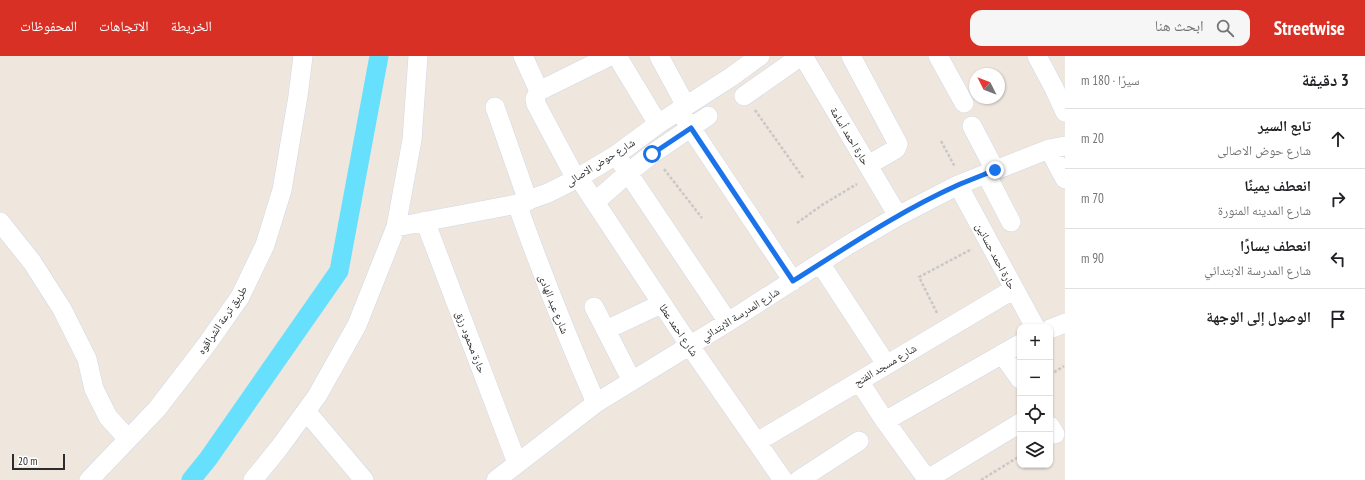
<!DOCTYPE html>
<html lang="ar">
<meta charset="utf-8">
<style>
:root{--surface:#fff;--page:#f6f6f6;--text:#202124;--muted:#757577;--line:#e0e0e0;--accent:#d93025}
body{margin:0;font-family:"PT Sans Narrow","Noto Naskh Arabic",sans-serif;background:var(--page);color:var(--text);direction:rtl}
.controls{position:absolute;right:12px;bottom:12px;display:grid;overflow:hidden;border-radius:8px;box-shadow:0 1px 3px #0004}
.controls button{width:36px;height:36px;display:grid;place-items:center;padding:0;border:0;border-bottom:1px solid var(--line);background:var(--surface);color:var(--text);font:20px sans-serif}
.compass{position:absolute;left:969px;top:12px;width:36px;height:36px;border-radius:50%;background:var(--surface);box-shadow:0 1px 3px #0004;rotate:312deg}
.scale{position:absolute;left:12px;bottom:10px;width:53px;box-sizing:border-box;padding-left:4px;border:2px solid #2c2c2c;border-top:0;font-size:11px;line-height:14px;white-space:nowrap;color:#2c2c2c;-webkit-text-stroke:3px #fff;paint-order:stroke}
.stop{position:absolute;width:12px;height:12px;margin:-9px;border:3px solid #1a73e8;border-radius:50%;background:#fff}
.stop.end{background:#1a73e8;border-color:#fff;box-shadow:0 1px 4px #0008}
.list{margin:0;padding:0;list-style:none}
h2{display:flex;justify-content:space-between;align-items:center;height:52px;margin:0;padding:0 16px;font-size:17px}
h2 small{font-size:13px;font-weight:400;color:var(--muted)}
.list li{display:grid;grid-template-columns:26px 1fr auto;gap:12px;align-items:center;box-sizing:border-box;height:60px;padding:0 16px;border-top:1px solid var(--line)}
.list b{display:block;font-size:15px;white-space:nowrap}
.list p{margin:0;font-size:13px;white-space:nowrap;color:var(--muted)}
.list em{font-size:13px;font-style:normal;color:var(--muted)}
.icon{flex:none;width:22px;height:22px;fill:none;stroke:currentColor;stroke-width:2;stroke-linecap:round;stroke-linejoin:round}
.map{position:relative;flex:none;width:1065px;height:424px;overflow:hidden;direction:ltr}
header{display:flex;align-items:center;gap:24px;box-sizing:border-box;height:56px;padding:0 20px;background:var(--accent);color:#fff}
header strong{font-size:19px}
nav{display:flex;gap:22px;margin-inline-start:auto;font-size:14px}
.search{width:280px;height:36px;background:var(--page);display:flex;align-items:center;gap:10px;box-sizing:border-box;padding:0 14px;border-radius:12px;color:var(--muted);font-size:15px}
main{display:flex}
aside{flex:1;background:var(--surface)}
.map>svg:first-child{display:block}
</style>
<header>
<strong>Streetwise</strong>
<div class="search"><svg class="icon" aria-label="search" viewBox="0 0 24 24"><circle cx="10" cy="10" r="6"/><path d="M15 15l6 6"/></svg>ابحث هنا</div>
<nav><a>الخريطة</a><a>الاتجاهات</a><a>المحفوظات</a></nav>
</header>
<main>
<aside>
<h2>3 دقيقة<small>سيرًا · 180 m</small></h2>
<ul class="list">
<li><svg class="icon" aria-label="ahead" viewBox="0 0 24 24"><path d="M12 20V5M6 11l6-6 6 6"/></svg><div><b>تابع السير</b><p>شارع حوض الاصالى</p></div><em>20 m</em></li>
<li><svg class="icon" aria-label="right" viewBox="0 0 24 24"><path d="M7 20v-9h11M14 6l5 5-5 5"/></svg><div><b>انعطف يمينًا</b><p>شارع المدينه المنورة</p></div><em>70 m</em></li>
<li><svg class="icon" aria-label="left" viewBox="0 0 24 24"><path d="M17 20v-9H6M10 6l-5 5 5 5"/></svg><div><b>انعطف يسارًا</b><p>شارع المدرسة الابتدائي</p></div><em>90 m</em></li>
<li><svg class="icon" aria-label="arrive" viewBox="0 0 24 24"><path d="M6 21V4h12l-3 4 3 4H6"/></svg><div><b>الوصول إلى الوجهة</b></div></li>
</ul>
</aside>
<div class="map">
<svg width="1065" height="424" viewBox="0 0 1065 424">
<rect width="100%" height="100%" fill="#efe6dd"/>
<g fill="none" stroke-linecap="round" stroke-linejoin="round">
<!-- canal -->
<path stroke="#66e0fc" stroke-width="19" d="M191 424 208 403 339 215 379 0"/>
<!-- minor casing -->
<g stroke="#d2d8e6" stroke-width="20">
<path id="minor" d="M523 0 539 35 535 43 536 48 576 123
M617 0 658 68
M659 0 686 50
M803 0 898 160
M851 0 898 88 896 93 868 109
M938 0 964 47
M1037 0 1054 32 1065 56
M539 35 610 0
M744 40 801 0
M495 51 528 145
M679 54 793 225
M972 70 995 114
M1049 93 1065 123
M616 99 728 266
M986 118 1011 166
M579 122 690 290 783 424
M958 129 1035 271
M595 146 628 117 652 98 708 60
M517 148C541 215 567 281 596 347
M425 165 517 407
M0 166 32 206 62 253 87 303 94 333 108 361 128 383
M396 171 517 148 548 137 576 123 616 99 658 68 731 21 760 0
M820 207 886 308
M594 251 632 325
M1050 273 1065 267
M606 274 661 248
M1002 298 1020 323
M859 325 885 365 927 423
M306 355 364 424
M885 365 1020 288
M1050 370 1055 378
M757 386 1014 233
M89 424 157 353 207 288 240 241 265 189 282 134 298 40 303 0
M253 424 279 392 317 340 357 269 396 171 412 84 418 0
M496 424 596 347 728 266 848 189 898 160 958 129 1049 93 1065 90
M799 424 859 385
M926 424 1020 367"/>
</g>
<!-- path -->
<path stroke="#c8c8c8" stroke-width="2.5" stroke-dasharray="3 2" stroke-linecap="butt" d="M755 54 804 123
M941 85 955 111
M664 113 702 162
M797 167 822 149 857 128
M937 257 919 221 972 193
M1050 319 1064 310
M981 424 1020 400"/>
<!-- minor -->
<use href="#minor" stroke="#fff" stroke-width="19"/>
</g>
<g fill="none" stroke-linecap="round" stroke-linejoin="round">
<!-- route -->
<path stroke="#1a73e8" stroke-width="5" d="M652 98 691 72 793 225C847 191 900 155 958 129 970 124 983 119 995 114"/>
</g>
<g text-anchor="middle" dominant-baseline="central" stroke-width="3" stroke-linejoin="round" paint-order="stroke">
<!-- street labels -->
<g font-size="11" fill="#2c2c2c" stroke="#fff">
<text transform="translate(850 80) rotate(59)">حارة احمد أسامة</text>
<text transform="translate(600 106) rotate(-32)">شارع حوض الاصالى</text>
<text transform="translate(996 200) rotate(62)">حارة احمد حسانين</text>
<text transform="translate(554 248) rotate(68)">شارع عبد الهادى</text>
<text transform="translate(740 258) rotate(-32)">شارع المدرسة الابتدائي</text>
<text transform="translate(222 264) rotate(-56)">طريق ترعة الشراقوه</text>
<text transform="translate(679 274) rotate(56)">شارع احمد عطا</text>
<text transform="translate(471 286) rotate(69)">حارة محمود رزق</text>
<text transform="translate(885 309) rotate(-31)">شارع مسجد الفتح</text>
</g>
</g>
</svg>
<div class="controls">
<button>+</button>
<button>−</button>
<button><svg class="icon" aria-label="locate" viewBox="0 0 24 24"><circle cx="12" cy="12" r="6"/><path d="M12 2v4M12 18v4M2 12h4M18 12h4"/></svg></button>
<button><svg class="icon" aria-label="layers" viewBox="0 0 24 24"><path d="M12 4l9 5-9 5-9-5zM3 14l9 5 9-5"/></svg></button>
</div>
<svg class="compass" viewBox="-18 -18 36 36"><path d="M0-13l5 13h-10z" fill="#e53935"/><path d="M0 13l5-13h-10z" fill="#757577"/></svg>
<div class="scale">20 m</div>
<div class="stop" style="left:652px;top:98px"></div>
<div class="stop end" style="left:995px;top:114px"></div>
</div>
</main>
